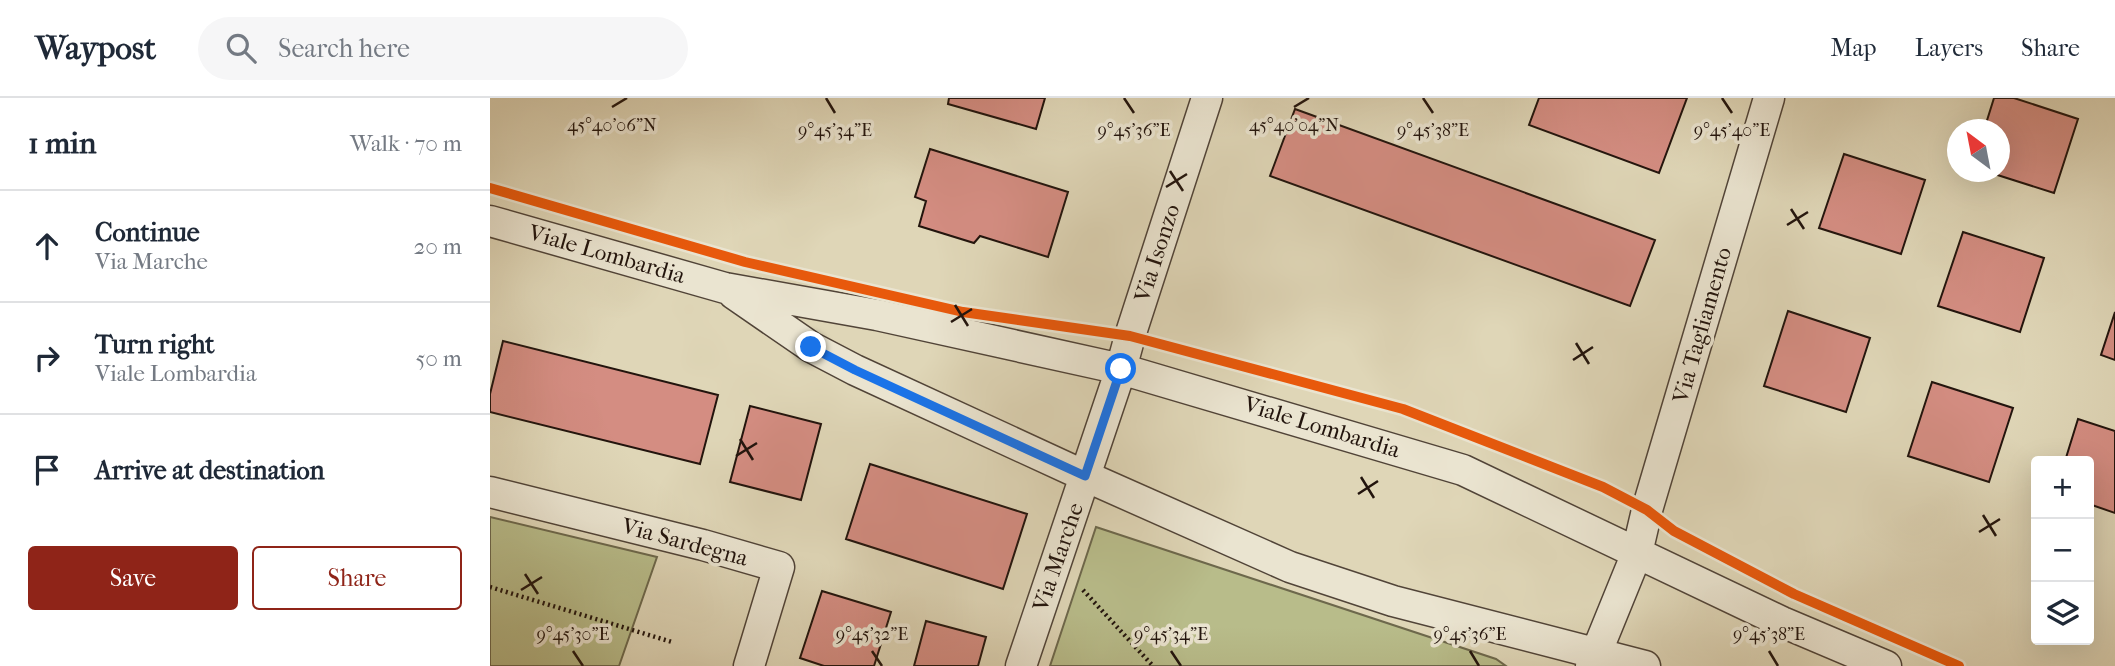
<!DOCTYPE html>
<meta charset="utf-8">
<style>
:root{--surface:#fff;--page:#f6f6f7;--text:#1f2937;--muted:#747a83;--line:#e0e1e3;--accent:#8f2418}
body{margin:0;font-family:"IM FELL French Canon",serif;background:var(--page);color:var(--text)}
.controls{position:absolute;right:21px;bottom:21px;display:grid;overflow:hidden;border-radius:7px;box-shadow:0 7px 28px #0002}
.controls button{width:63px;height:63px;display:grid;place-items:center;padding:0;border:0;border-bottom:2px solid var(--line);background:var(--surface);color:var(--text);font:35px sans-serif}
.compass{position:absolute;left:1457px;top:21px;width:63px;height:63px;border-radius:50%;background:var(--surface);box-shadow:0 7px 28px #0002;rotate:328deg}
.stop{position:absolute;width:21px;height:21px;margin:-16px;border:5px solid #1a73e8;border-radius:50%;background:#fff}
.stop.end{background:#1a73e8;border-color:#fff;box-shadow:0 2px 7px #0008}
.list{margin:0;padding:0;list-style:none}
h2{display:flex;justify-content:space-between;align-items:center;height:91px;margin:0;padding:0 28px;font-size:30px}
h2 small{font-size:23px;font-weight:400;color:var(--muted)}
.list li{display:grid;grid-template-columns:46px 1fr auto;gap:21px;align-items:center;box-sizing:border-box;height:112px;padding:0 28px;border-top:2px solid var(--line)}
.list b{display:block;font-size:26px;white-space:nowrap}
.list p{margin:0;font-size:23px;white-space:nowrap;color:var(--muted)}
.list em{font-size:23px;font-style:normal;color:var(--muted)}
.actions{display:flex;gap:14px;padding:21px 28px}
.actions a{flex:1;padding:16px 0;border:2px solid var(--accent);border-radius:7px;text-align:center;font-size:24px;color:var(--accent)}
.actions .main{background:var(--accent);color:#fff}
.icon{flex:none;width:38px;height:38px;fill:none;stroke:currentColor;stroke-width:2;stroke-linecap:round;stroke-linejoin:round}
.map{position:relative;flex:none;width:1625px;height:568px;overflow:hidden}
header{display:flex;align-items:center;gap:42px;box-sizing:border-box;height:98px;padding:0 35px;background:var(--surface);border-bottom:2px solid var(--line)}
header strong{font-size:33px}
nav{display:flex;gap:38px;margin-inline-start:auto;font-size:24px}
.search{width:490px;height:63px;background:var(--page);display:flex;align-items:center;gap:18px;box-sizing:border-box;padding:0 24px;border-radius:38px;color:var(--muted);font-size:26px}
main{display:flex}
aside{flex:1;background:var(--surface)}
.map>svg:first-child{display:block}
</style>
<header>
<strong>Waypost</strong>
<div class="search"><svg class="icon" aria-label="search" viewBox="0 0 24 24"><circle cx="10" cy="10" r="6"/><path d="M15 15l6 6"/></svg>Search here</div>
<nav><a>Map</a><a>Layers</a><a>Share</a></nav>
</header>
<main>
<aside>
<h2>1 min<small>Walk · 70 m</small></h2>
<ul class="list">
<li><svg class="icon" aria-label="ahead" viewBox="0 0 24 24"><path d="M12 20V5M6 11l6-6 6 6"/></svg><div><b>Continue</b><p>Via Marche</p></div><em>20 m</em></li>
<li><svg class="icon" aria-label="right" viewBox="0 0 24 24"><path d="M7 20v-9h11M14 6l5 5-5 5"/></svg><div><b>Turn right</b><p>Viale Lombardia</p></div><em>50 m</em></li>
<li><svg class="icon" aria-label="arrive" viewBox="0 0 24 24"><path d="M6 21V4h12l-3 4 3 4H6"/></svg><div><b>Arrive at destination</b></div></li>
</ul>
<div class="actions"><a class="main">Save</a><a>Share</a></div>
</aside>
<div class="map">
<svg width="1625" height="568" viewBox="0 0 1625 568">
<rect width="100%" height="100%" fill="#dfd6b7"/>
<filter id="stains"><feTurbulence type="fractalNoise" baseFrequency=".00286" numOctaves="4"/><feColorMatrix values="0 0 0 0 .2 0 0 0 0 .09 0 0 0 0 .02 0 0 0 .5 -.17"/></filter>
<radialGradient id="worn" r=".72"><stop offset=".6" stop-color="#630" stop-opacity="0"/><stop offset="1" stop-color="#630" stop-opacity=".3"/></radialGradient>
<!-- green -->
<path fill="#b8bc8a" stroke="#6d684c" stroke-width="2" d="M0 419 167 459 129 568H0Z
M606 429 1006 561 1016 568H560Z"/>
<!-- building -->
<path fill="#d48d82" stroke="#22140d" stroke-width="2" d="M459 0H555L546 31 458 6Z
M1049 0H1197L1169 75 1039 27Z
M1504 0H1524L1588 21 1564 95 1498 74H1510V32H1494Z
M805 11 1165 142 1140 208 780 78Z
M440 51 578 94 558 159 490 138 484 145 429 128 436 103 425 99Z
M1354 56 1435 82 1411 156 1329 130Z
M1473 134 1554 160 1530 234 1448 208Z
M1298 213 1380 240 1356 314 1274 288Z
M1625 214V262L1611 257Z
M13 243 228 297 210 366 0 314V296Z
M1442 284 1523 310 1499 384 1418 358Z
M260 308 331 326 311 402 240 384Z
M1588 321 1625 333V415L1599 406V363H1575Z
M380 366 537 416 513 491 356 441Z
M332 493 401 514 384 568H334L310 560Z
M436 523 496 539 488 568H424Z"/>
<g fill="none" stroke-linecap="round" stroke-linejoin="round">
<!-- street casing -->
<g stroke="#514438" stroke-width="33">
<path id="street" d="M0 123 235 190 387 217 631 271 973 372 1292 524 1396 568
M244 196 321 249 365 272 595 378 800 469 903 503 1155 568
M0 394 213 447 289 469 259 568
M531 568 631 271 640 238 717 0
M1101 568 1147 455 1157 412 1279 0"/>
</g>
<!-- path -->
<path stroke="#22140d" stroke-width="4.5" stroke-dasharray="2 3.5" stroke-linecap="butt" d="M0 489 182 544
M593 492 663 568"/>
<!-- street -->
<use href="#street" stroke="#eae4d0" stroke-width="30"/>
<!-- cycleway casing -->
<g stroke="#eae4d0" stroke-width="15">
<path id="cycleway" d="M0 90 255 164 473 214 640 238 913 311 1113 389 1157 412 1184 433 1304 496 1469 568"/>
</g>
<!-- cycleway -->
<use href="#cycleway" stroke="#e8590c" stroke-width="10"/>
</g>
<g fill="none" stroke-linecap="round" stroke-linejoin="round">
<!-- route -->
<path stroke="#1a73e8" stroke-width="9" d="M321 249 365 272 595 378 631 271"/>
</g>
<!-- ticks -->
<path fill="none" stroke="#22140d" stroke-width="2.5" d="M336 0 345 15M634 0 644 15M933 0 943 15M1232 0 1242 15M122 9 137 0M804 9 819 0M680 73 693 93M676 89 697 76M1301 111 1314 131M1297 127 1318 114M465 207 478 228M461 224 482 211M1086 245 1099 266M1083 262 1103 249M250 341 263 362M246 358 267 345M871 379 884 400M868 396 888 383M1493 417 1506 438M1489 434 1510 421M35 476 48 496M31 492 52 479M83 553 93 568M382 553 392 568M681 553 691 568M980 553 989 568M1279 553 1288 568"/>
<g text-anchor="middle" dominant-baseline="central" stroke-width="7" stroke-linejoin="round" paint-order="stroke">
<!-- street labels -->
<g font-size="23" fill="#22140d" stroke="#eae4d0">
<text transform="translate(667 155) rotate(-72)">Via Isonzo</text>
<text transform="translate(117 156) rotate(16)">Viale Lombardia</text>
<text transform="translate(1212 227) rotate(-74)">Via Tagliamento</text>
<text transform="translate(832 329) rotate(17)">Viale Lombardia</text>
<text transform="translate(195 444) rotate(15)">Via Sardegna</text>
<text transform="translate(568 459) rotate(-71)">Via Marche</text>
</g>
</g>
<g font-size="18" text-anchor="middle" fill="#22140d" stroke="#eae4d0" stroke-width="7" stroke-linejoin="round" paint-order="stroke">
<text x="122" y="33">45°40'06"N</text>
<text x="804" y="33">45°40'04"N</text>
<text x="644" y="38">9°45'36"E</text>
<text x="345" y="38">9°45'34"E</text>
<text x="943" y="38">9°45'38"E</text>
<text x="1242" y="38">9°45'40"E</text>
<text x="83" y="542">9°45'30"E</text>
<text x="382" y="542">9°45'32"E</text>
<text x="681" y="542">9°45'34"E</text>
<text x="980" y="542">9°45'36"E</text>
<text x="1279" y="542">9°45'38"E</text>
</g>
<rect width="100%" height="100%" filter="url(#stains)"/>
<rect width="100%" height="100%" fill="url(#worn)"/>
</svg>
<div class="controls">
<button>+</button>
<button>−</button>
<button><svg class="icon" aria-label="layers" viewBox="0 0 24 24"><path d="M12 4l9 5-9 5-9-5zM3 14l9 5 9-5"/></svg></button>
</div>
<svg class="compass" viewBox="-18 -18 36 36"><path d="M0-13l5 13h-10z" fill="#e53935"/><path d="M0 13l5-13h-10z" fill="#747a83"/></svg>
<div class="stop" style="left:631px;top:271px"></div>
<div class="stop end" style="left:321px;top:249px"></div>
</div>
</main>
